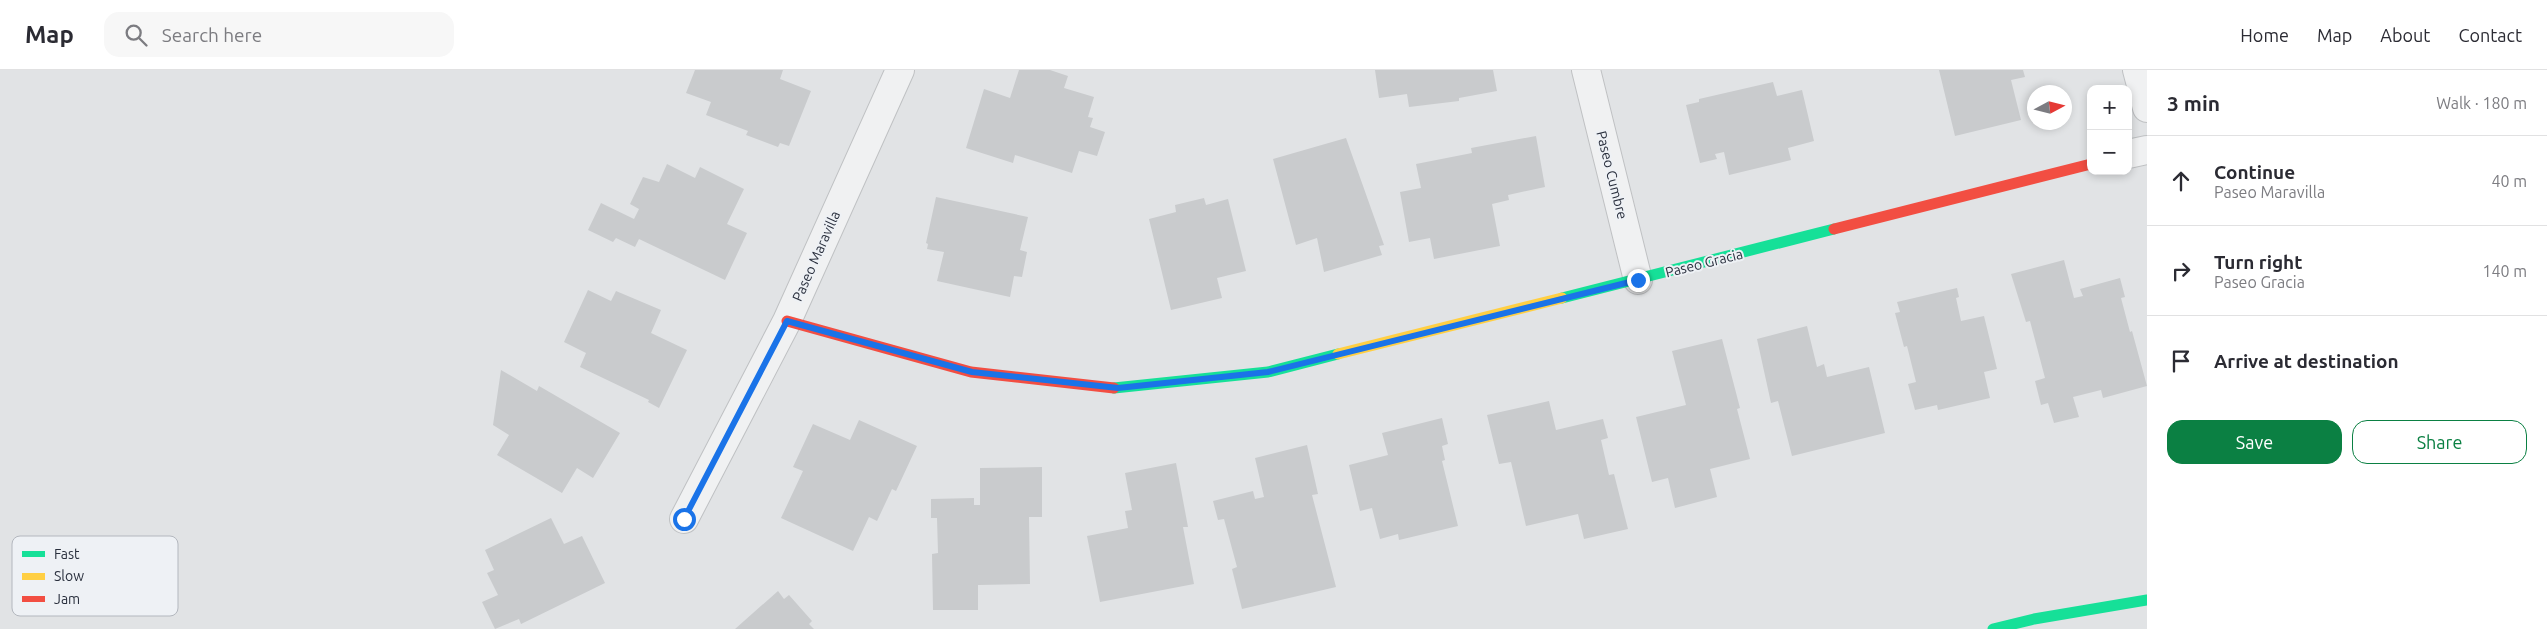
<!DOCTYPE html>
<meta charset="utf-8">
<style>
:root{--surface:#fff;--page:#f7f7f7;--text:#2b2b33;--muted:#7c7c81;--line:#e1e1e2;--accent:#0b8043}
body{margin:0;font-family:Ubuntu,sans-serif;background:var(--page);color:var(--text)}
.controls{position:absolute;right:15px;top:15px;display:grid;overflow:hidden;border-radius:10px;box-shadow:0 2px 8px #0003}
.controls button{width:45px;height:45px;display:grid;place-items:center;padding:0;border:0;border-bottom:1px solid var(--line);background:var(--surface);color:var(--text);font:25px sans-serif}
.compass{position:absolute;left:2027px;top:15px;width:45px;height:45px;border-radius:50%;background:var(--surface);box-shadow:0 2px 8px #0003;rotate:83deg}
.stop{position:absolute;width:15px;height:15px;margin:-11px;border:4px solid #1a73e8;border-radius:50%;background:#fff}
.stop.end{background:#1a73e8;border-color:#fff;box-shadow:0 1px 5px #0008}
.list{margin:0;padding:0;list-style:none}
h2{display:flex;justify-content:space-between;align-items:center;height:65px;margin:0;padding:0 20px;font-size:21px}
h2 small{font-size:16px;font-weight:400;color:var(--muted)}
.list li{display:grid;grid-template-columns:32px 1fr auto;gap:15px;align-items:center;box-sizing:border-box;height:90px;padding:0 20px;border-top:1px solid var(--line)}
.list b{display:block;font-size:19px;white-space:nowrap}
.list p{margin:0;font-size:16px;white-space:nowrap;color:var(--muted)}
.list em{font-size:16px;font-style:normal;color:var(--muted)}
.actions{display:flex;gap:10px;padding:15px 20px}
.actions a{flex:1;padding:11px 0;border:1px solid var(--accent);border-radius:15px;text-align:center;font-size:18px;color:var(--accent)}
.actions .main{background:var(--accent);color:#fff}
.icon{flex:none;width:28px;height:28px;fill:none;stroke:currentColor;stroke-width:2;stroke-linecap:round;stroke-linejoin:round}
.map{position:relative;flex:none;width:2147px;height:559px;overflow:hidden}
header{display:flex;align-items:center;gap:30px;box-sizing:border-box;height:70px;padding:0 25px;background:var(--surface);border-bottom:1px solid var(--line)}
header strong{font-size:24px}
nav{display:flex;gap:28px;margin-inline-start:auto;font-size:18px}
.search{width:350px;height:45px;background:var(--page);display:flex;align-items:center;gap:12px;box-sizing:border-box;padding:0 18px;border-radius:15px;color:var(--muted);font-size:19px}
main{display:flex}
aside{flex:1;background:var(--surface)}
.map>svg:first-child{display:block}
</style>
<header>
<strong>Map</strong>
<div class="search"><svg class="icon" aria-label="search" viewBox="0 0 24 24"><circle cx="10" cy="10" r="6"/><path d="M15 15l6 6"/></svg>Search here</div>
<nav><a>Home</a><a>Map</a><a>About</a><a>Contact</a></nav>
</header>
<main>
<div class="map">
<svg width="2147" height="559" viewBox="0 0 2147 559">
<rect width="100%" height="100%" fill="#e1e3e5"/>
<!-- building -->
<path fill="#c9cbcd" d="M695 0H783L780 9 811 21 789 76 780 73 778 77 746 65 748 61 706 45 711 32 686 23Z
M1019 0H1050L1068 6 1064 18 1094 27 1088 47 1093 48 1090 57 1105 62 1097 86 1079 81 1072 103 1015 85 1013 93 966 78 984 19 1010 28Z
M1375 0H1493L1497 21 1459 28V31L1409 37 1407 24 1379 28Z
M1939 0H2023L2025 7 2011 10 2021 50 1955 66Z
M1773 12 1777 26 1802 20 1814 71 1788 78 1791 90 1729 105 1724 82 1715 84 1717 89 1700 93 1686 35 1699 32V29Z
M1536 66 1545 117 1508 125 1509 130 1492 134 1500 176 1434 189 1430 168 1409 172 1400 122 1421 118 1416 94 1472 83 1471 78Z
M1346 68 1384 175 1379 176 1382 185 1324 202 1317 168 1296 175 1273 89Z
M667 94 695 108 700 97 744 119 727 154 747 163 725 210 639 169 635 177 616 168 613 172 588 160 601 133 634 149 639 139 630 134 643 107 659 112Z
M936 127 1028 147 1020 180 1027 182 1022 207 1014 206 1010 227 937 211 944 182 927 179 928 174 926 173Z
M1204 128 1206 135 1228 129 1246 201 1217 208 1222 228 1171 240 1149 149 1176 142 1175 135Z
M2064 190 2074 228 2083 226 2080 219 2120 208 2125 227 2121 228 2130 262 2132 261 2147 316 2103 328 2101 320 2073 327 2079 347 2054 353 2048 333 2041 335 2035 311 2045 308 2030 251 2026 252 2011 204Z
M1957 218 1959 227 1956 228 1961 251 1984 246 1997 299 1984 302 1990 328 1938 340 1937 335 1915 340 1908 314 1916 312 1907 276 1904 277 1895 243 1900 242 1897 232Z
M588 220 611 231 616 221 661 240 651 263 687 280 659 338 648 332 649 330 580 297 586 283 564 272Z
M1807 256 1817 297 1824 294 1827 307 1869 297 1885 363 1792 386 1778 331 1771 333 1757 269Z
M1722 269 1740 338 1737 339 1750 389 1710 399 1717 427 1675 438 1668 408 1652 412 1636 347 1686 335 1672 281Z
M501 300 537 321 539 316 620 363 593 408 577 398 562 423 497 385 509 365 493 355Z
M1549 331 1556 360 1603 349 1608 368 1601 370 1609 405 1614 404 1628 459 1584 469 1578 444 1526 456 1511 392 1499 394 1487 345Z
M1442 348 1448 374 1442 376 1445 390 1442 391 1458 456 1399 470 1398 464 1380 469 1372 438 1360 441 1349 395 1388 385 1382 363Z
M859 350 917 376 896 421 892 419 877 451 869 447 853 481 781 448 803 401 793 397 813 354 850 370Z
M1307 375 1318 424 1312 425 1336 517 1242 539 1232 499 1237 497 1224 449 1218 450 1213 431 1253 421 1255 429 1264 427 1255 388Z
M1176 393 1188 457H1183L1194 514 1100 532 1087 466 1128 458 1125 441 1132 440 1125 403Z
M1042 397V447H1029L1030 514 978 515V540H933L932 484 938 483 937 448H931V429L974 428V435H980V398Z
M551 448 564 474 582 466 605 513 521 554 519 549 495 559 482 532 498 525 487 503 494 500 485 480Z
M778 521 784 529 789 525 812 551 809 554 814 559H735Z"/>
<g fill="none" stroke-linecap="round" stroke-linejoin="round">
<!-- street casing -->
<g stroke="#bfc1c3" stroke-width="30">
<path id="street" d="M1586 0 1638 210
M2137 0 2147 38
M2128 84 2147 80
M684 449 787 251 900 0"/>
</g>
<!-- street -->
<use href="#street" stroke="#f0f1f2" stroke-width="28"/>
<!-- fast -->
<path stroke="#16e098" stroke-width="11" d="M1562 228 1834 159
M1114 318 1268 302 1338 284
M1993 559 2034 549 2147 530"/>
<!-- slow -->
<path stroke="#ffcf43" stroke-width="11" d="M1338 284 1562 228"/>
<!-- jam -->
<path stroke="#f24e42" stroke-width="11" d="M1834 159 2091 94
M787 251 971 302 1114 318"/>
</g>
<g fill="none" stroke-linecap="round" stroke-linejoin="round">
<!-- route -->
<path stroke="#1a73e8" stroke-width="6" d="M684 449 787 251 972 302 1118 318 1268 302 1638 210"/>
</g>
<g text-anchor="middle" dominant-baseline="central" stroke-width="4" stroke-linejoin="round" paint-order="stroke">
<!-- street labels -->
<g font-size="14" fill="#292f3d" stroke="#eef1f5">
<text transform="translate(1612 105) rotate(76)">Paseo Cumbre</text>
<text transform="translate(816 186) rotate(-66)">Paseo Maravilla</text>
<text transform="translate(1704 193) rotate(-14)">Paseo Gracia</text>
</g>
</g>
<!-- legend -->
<rect x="12" y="466" width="166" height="80" rx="8" fill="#eef1f5" stroke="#b3b7be" stroke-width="1"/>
<rect x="22" y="481" width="23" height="6" fill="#16e098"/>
<rect x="22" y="503" width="23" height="7" fill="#ffcf43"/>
<rect x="22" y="526" width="23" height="6" fill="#f24e42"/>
<g font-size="14" fill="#292f3d">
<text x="54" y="489">Fast</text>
<text x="54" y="511">Slow</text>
<text x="54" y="534">Jam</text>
</g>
</svg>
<div class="controls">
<button>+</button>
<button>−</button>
</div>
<svg class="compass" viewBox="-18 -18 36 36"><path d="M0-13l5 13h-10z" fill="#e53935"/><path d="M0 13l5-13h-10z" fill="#7c7c81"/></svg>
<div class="stop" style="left:684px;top:449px"></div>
<div class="stop end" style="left:1638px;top:210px"></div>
</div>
<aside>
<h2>3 min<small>Walk · 180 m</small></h2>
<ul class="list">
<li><svg class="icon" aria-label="ahead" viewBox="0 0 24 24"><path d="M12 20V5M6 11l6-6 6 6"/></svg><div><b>Continue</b><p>Paseo Maravilla</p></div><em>40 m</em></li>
<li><svg class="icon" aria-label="right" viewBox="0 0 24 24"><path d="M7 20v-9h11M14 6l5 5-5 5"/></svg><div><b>Turn right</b><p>Paseo Gracia</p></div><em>140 m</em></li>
<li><svg class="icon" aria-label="arrive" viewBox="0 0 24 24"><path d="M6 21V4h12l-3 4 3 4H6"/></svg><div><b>Arrive at destination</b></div></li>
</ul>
<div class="actions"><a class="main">Save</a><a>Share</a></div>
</aside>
</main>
